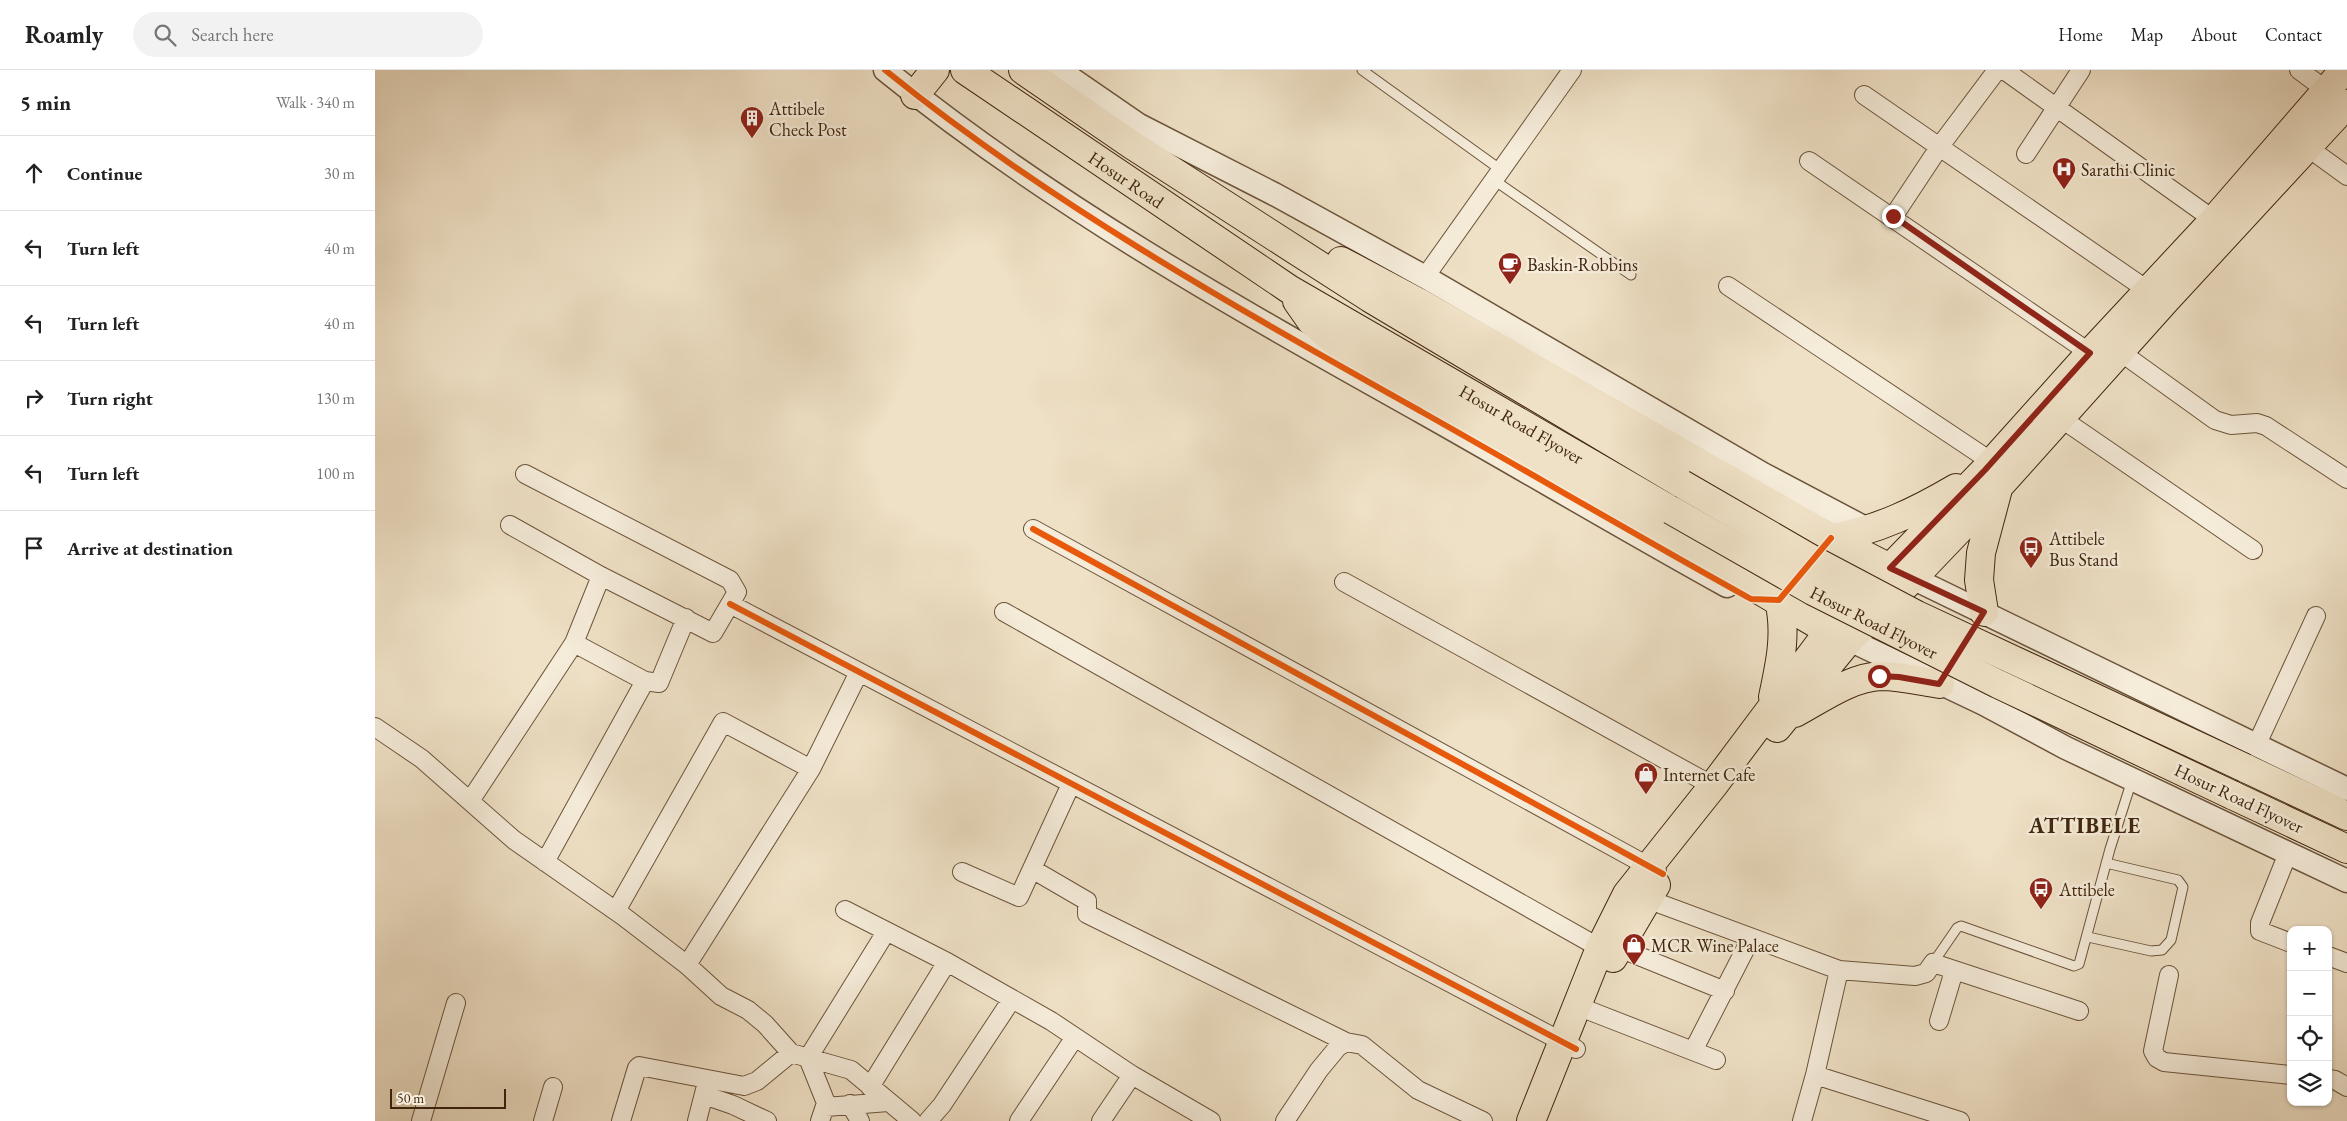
<!DOCTYPE html>
<meta charset="utf-8">
<style>
:root{--surface:#fff;--page:#f2f2f2;--text:#222;--muted:#767676;--line:#e0e0e0}
body{margin:0;font-family:"EB Garamond",serif;background:var(--page);color:var(--text)}
.controls{position:absolute;right:15px;bottom:15px;display:grid;overflow:hidden;border-radius:10px;box-shadow:0 1px 4px #0004}
.controls button{width:45px;height:45px;display:grid;place-items:center;padding:0;border:0;border-bottom:1px solid var(--line);background:var(--surface);color:var(--text);font:25px sans-serif}
.scale{position:absolute;left:15px;bottom:12px;width:116px;box-sizing:border-box;padding-left:5px;border:2px solid #40250d;border-top:0;font-size:14px;line-height:18px;white-space:nowrap;color:#40250d;-webkit-text-stroke:4px #f5ecda;paint-order:stroke}
.stop{position:absolute;width:15px;height:15px;margin:-11px;border:4px solid #8f2418;border-radius:50%;background:#fff}
.stop.end{background:#8f2418;border-color:#fff;box-shadow:0 1px 5px #0008}
.list{margin:0;padding:0;list-style:none}
h2{display:flex;justify-content:space-between;align-items:center;height:65px;margin:0;padding:0 20px;font-size:21px}
h2 small{font-size:16px;font-weight:400;color:var(--muted)}
.list li{display:grid;grid-template-columns:32px 1fr auto;gap:15px;align-items:center;box-sizing:border-box;height:75px;padding:0 20px;border-top:1px solid var(--line)}
.list b{display:block;font-size:19px;white-space:nowrap}
.list em{font-size:16px;font-style:normal;color:var(--muted)}
.icon{flex:none;width:28px;height:28px;fill:none;stroke:currentColor;stroke-width:2;stroke-linecap:round;stroke-linejoin:round}
.map{position:relative;flex:none;width:1972px;height:1051px;overflow:hidden}
header{display:flex;align-items:center;gap:30px;box-sizing:border-box;height:70px;padding:0 25px;background:var(--surface);border-bottom:1px solid var(--line)}
header strong{font-size:24px}
nav{display:flex;gap:28px;margin-inline-start:auto;font-size:18px}
.search{width:350px;height:45px;background:var(--page);display:flex;align-items:center;gap:12px;box-sizing:border-box;padding:0 18px;border-radius:28px;color:var(--muted);font-size:19px}
main{display:flex}
aside{flex:1;background:var(--surface)}
.map>svg:first-child{display:block}
</style>
<header>
<strong>Roamly</strong>
<div class="search"><svg class="icon" aria-label="search" viewBox="0 0 24 24"><circle cx="10" cy="10" r="6"/><path d="M15 15l6 6"/></svg>Search here</div>
<nav><a>Home</a><a>Map</a><a>About</a><a>Contact</a></nav>
</header>
<main>
<aside>
<h2>5 min<small>Walk · 340 m</small></h2>
<ul class="list">
<li><svg class="icon" aria-label="ahead" viewBox="0 0 24 24"><path d="M12 20V5M6 11l6-6 6 6"/></svg><div><b>Continue</b></div><em>30 m</em></li>
<li><svg class="icon" aria-label="left" viewBox="0 0 24 24"><path d="M17 20v-9H6M10 6l-5 5 5 5"/></svg><div><b>Turn left</b></div><em>40 m</em></li>
<li><svg class="icon" aria-label="left" viewBox="0 0 24 24"><path d="M17 20v-9H6M10 6l-5 5 5 5"/></svg><div><b>Turn left</b></div><em>40 m</em></li>
<li><svg class="icon" aria-label="right" viewBox="0 0 24 24"><path d="M7 20v-9h11M14 6l5 5-5 5"/></svg><div><b>Turn right</b></div><em>130 m</em></li>
<li><svg class="icon" aria-label="left" viewBox="0 0 24 24"><path d="M17 20v-9H6M10 6l-5 5 5 5"/></svg><div><b>Turn left</b></div><em>100 m</em></li>
<li><svg class="icon" aria-label="arrive" viewBox="0 0 24 24"><path d="M6 21V4h12l-3 4 3 4H6"/></svg><div><b>Arrive at destination</b></div></li>
</ul>
</aside>
<div class="map">
<svg width="1972" height="1051" viewBox="0 0 1972 1051">
<rect width="100%" height="100%" fill="#efe1c6"/>
<filter id="stains"><feTurbulence type="fractalNoise" baseFrequency=".004" numOctaves="4"/><feColorMatrix values="0 0 0 0 .2 0 0 0 0 .09 0 0 0 0 .02 0 0 0 .5 -.17"/></filter>
<radialGradient id="worn" r=".72"><stop offset=".6" stop-color="#630" stop-opacity="0"/><stop offset="1" stop-color="#630" stop-opacity=".3"/></radialGradient>
<g fill="none" stroke-linecap="round" stroke-linejoin="round">
<!-- service casing -->
<g stroke="#6c543b" stroke-width="11">
<path id="service" d="M987 0 1126 100
M1119 110 1256 205
M1713 867 1776 881 1787 880 1796 870 1808 817 1803 810 1731 793
M1558 893 1582 858 1586 856 1699 896 1704 894 1735 779 1757 710"/>
</g>
<!-- minor casing -->
<g stroke="#6c543b" stroke-width="20">
<path id="minor" d="M1629 0 1839 150
M1924 0 1951 20
M1489 25 1781 226
M1924 71 1972 106
M1651 84 1706 0
M1434 91 1715 283
M1518 147 1565 76 1622 0
M1050 207 1197 0
M1353 216 1617 392
M1744 281 1840 350 1856 355 1882 353 1891 356 1972 409
M1684 347 1878 480
M135 455 226 506 338 563 362 522 355 510 150 404
M658 459 1282 801
M969 512 1338 716
M355 534 1201 979
M629 542 1225 878
M199 573 270 611 284 613 311 548
M0 657 47 689 139 770 248 846 312 895 346 926 373 940 390 954 416 983 476 1000 537 1051
M1881 676 1941 546
M436 699 484 602
M95 731 199 573 226 506
M1913 783 1885 853V861L1916 873
M170 792 270 611
M657 799 712 831V844L971 972
M587 802 644 827 696 714
M1264 826 1464 900 1540 906 1551 903 1558 893 1704 941
M470 840 572 892 676 951 757 1005 836 1051
M241 841 348 652 436 699 312 895
M1244 878 1350 921
M1953 886 1972 893
M1794 905 1778 981 1782 988 1789 992 1916 1005
M1215 941 1341 990
M1564 951 1579 901
M1318 981 1376 868
M1440 1005 1585 1051
M1953 1009 1960 1010 1972 1017
M495 1017 572 892
M329 1025 358 1035 392 1051
M475 1034 485 1051
M451 1037 513 1032
M46 1051 81 933
M168 1051 178 1017
M246 1051 262 998 264 996 369 1016 382 1011 416 983
M322 1051 331 1016
M445 1051 451 1033 433 988 511 862
M553 1051 567 1035 637 929
M644 1051 700 967
M726 1051 757 1005
M910 1051 944 1000 963 977 971 972 987 975 1043 1020 1108 1051
M1427 1051 1440 1005 1464 900"/>
</g>
<!-- tertiary casing -->
<g stroke="#6c543b" stroke-width="25">
<path id="tertiary" d="M510 0C675 134 861 238 1045 341 1148 399 1249 459 1352 516
M684 0 764 55 899 124 1050 207 1388 404 1494 460
M1523 501 1972 719
M1460 563 1609 634 1691 678 1972 811"/>
</g>
<!-- primary casing -->
<g stroke="#40250d" stroke-width="30">
<path id="primary" d="M1456 468C1501 461 1542 441 1581 418
M1609 542 1604 510 1606 483 1623 419
M1398 627C1405 594 1412 564 1404 530
M1420 643C1446 629 1476 607 1506 606 1526 606 1545 611 1565 614
M1402 658 1474 570 1538 508 1600 443 1791 230 1972 34
M1238 888 1281 815
M1156 1051 1225 878 1252 824 1338 716 1454 561 1610 400 1715 283 1839 150 1969 0"/>
</g>
<!-- trunk casing -->
<g stroke="#40250d" stroke-width="30">
<g id="trunk">
<path id="s1" d="M590 0 914 219 1296 440"/>
<path d="M648 0 757 75 995 228 1307 414"/>
<path d="M540 25 560 0"/>
<path d="M966 191 1043 232 1456 468 1515 498"/>
<path d="M922 231 936 251 969 279 1053 325 1454 561"/>
<path d="M1870 698 1972 746"/>
<path d="M1857 725 1972 779"/>
</g>
</g>
<!-- service -->
<use href="#service" stroke="#f5ecda" stroke-width="9"/>
<!-- minor -->
<use href="#minor" stroke="#f5ecda" stroke-width="18"/>
<!-- tertiary -->
<use href="#tertiary" stroke="#f5ecda" stroke-width="22"/>
<!-- primary -->
<use href="#primary" stroke="#efe1c6" stroke-width="28"/>
<!-- trunk -->
<use href="#trunk" stroke="#efe1c6" stroke-width="28"/>
<!-- trunk-bridge casing -->
<g stroke="#40250d" stroke-width="30" stroke-linecap="butt">
<g id="trunk-bridge">
<path d="M1307 414 1440 491 1542 545 1870 698"/>
<path id="s2" d="M1296 440 1438 521 1623 614 1857 725"/>
</g>
</g>
<!-- trunk-bridge -->
<use href="#trunk-bridge" stroke="#efe1c6" stroke-width="28"/>
<!-- cycleway casing -->
<g stroke="#f5ecda" stroke-width="9">
<path id="cycleway" d="M510 0C675 134 862 238 1047 342 1157 404 1266 468 1376 529L1404 530 1456 468
M658 459 1288 804
M355 534 1201 979"/>
</g>
<!-- cycleway -->
<use href="#cycleway" stroke="#e8590c" stroke-width="6"/>
</g>
<g fill="none" stroke-linecap="round" stroke-linejoin="round">
<!-- route -->
<path stroke="#8f2418" stroke-width="6" d="M1504 606 1524 607 1564 614 1609 542 1515 498 1610 400 1715 283 1518 146"/>
</g>
<!-- icons -->
<defs>
<g id="building-pin" transform="scale(1.25)"><path d="M0 17L-7.5 6A9.5 9.5 0 1 1 7.5 6Z" fill="#8f2418" stroke="#f5ecda"/><path d="M-4-6H4V6H1V3H-1V6H-4ZM-2.5-4.3h1.7v1.8h-1.7ZM.8-4.3h1.7v1.8H.8ZM-2.5-1h1.7V.8h-1.7ZM.8-1h1.7V.8H.8Z" fill="#fff"/></g>
<g id="hospital-pin" transform="scale(1.25)"><path d="M0 17L-7.5 6A9.5 9.5 0 1 1 7.5 6Z" fill="#8f2418" stroke="#f5ecda"/><path d="M-5-5h3v3.5h4V-5h3V5h-3V1.5h-4V5h-3Z" fill="#fff"/></g>
<g id="cafe-pin" transform="scale(1.25)"><path d="M0 17L-7.5 6A9.5 9.5 0 1 1 7.5 6Z" fill="#8f2418" stroke="#f5ecda"/><path d="M-5.5-4.5H6V0H3Q3 3.5 0 3.5H-2.5Q-5.5 3.5-5.5 0ZM3-3.2v2h1.7v-2ZM-6 4.5H4V6H-6Z" fill="#fff"/></g>
<g id="bus-pin" transform="scale(1.25)"><path d="M0 17L-7.5 6A9.5 9.5 0 1 1 7.5 6Z" fill="#8f2418" stroke="#f5ecda"/><path d="M-5-6H5V4H4V6H2V4H-2V6H-4V4H-5ZM-3.5-4V0h7V-4ZM-3.5 1.2v1.5H-2V1.2ZM2 1.2v1.5H3.5V1.2Z" fill="#fff"/></g>
<g id="shop-pin" transform="scale(1.25)"><path d="M0 17L-7.5 6A9.5 9.5 0 1 1 7.5 6Z" fill="#8f2418" stroke="#f5ecda"/><path d="M-5-2.5h2.3a2.7 3.5 0 0 1 5.4 0H5L5.5 6h-11ZM-1.5-2.5h3a1.5 2.3 0 0 0-3 0Z" fill="#fff"/></g>
</defs>
<g fill-rule="evenodd">
<use href="#building-pin" x="377" y="48"/>
<use href="#hospital-pin" x="1689" y="99"/>
<use href="#cafe-pin" x="1135" y="194"/>
<use href="#bus-pin" x="1656" y="478"/>
<use href="#shop-pin" x="1271" y="704"/>
<use href="#bus-pin" x="1666" y="819"/>
<use href="#shop-pin" x="1259" y="875"/>
</g>
<g text-anchor="middle" dominant-baseline="central" stroke-width="5" stroke-linejoin="round" paint-order="stroke">
<!-- poi labels -->
<g font-size="18" fill="#40250d" stroke="#f5ecda" text-anchor="start">
<text x="394" y="38">Attibele<tspan x="394" dy="21">Check Post</tspan></text>
<text x="1706" y="99">Sarathi Clinic</text>
<text x="1152" y="194">Baskin-Robbins</text>
<text x="1674" y="468">Attibele<tspan x="1674" dy="21">Bus Stand</tspan></text>
<text x="1288" y="704">Internet Cafe</text>
<text x="1684" y="819">Attibele</text>
<text x="1276" y="875">MCR Wine Palace</text>
</g>
<!-- street labels -->
<g font-size="18" fill="#40250d" stroke="#f5ecda">
<text stroke="none"><textPath href="#s1" startOffset="195">Hosur Road</textPath></text>
<text stroke="none"><textPath href="#s1" startOffset="660">Hosur Road Flyover</textPath></text>
<text stroke="none"><textPath href="#s2" startOffset="232">Hosur Road Flyover</textPath></text>
<text transform="translate(1864 728) rotate(25)">Hosur Road Flyover</text>
</g>
<!-- district labels -->
<g font-size="22" font-weight="bold" letter-spacing="1" fill="#40250d" stroke="#f5ecda">
<text x="1710" y="755">ATTIBELE</text>
</g>
</g>
<rect width="100%" height="100%" filter="url(#stains)"/>
<rect width="100%" height="100%" fill="url(#worn)"/>
</svg>
<div class="controls">
<button>+</button>
<button>−</button>
<button><svg class="icon" aria-label="locate" viewBox="0 0 24 24"><circle cx="12" cy="12" r="6"/><path d="M12 2v4M12 18v4M2 12h4M18 12h4"/></svg></button>
<button><svg class="icon" aria-label="layers" viewBox="0 0 24 24"><path d="M12 4l9 5-9 5-9-5zM3 14l9 5 9-5"/></svg></button>
</div>
<div class="scale">50 m</div>
<div class="stop" style="left:1504px;top:606px"></div>
<div class="stop end" style="left:1518px;top:146px"></div>
</div>
</main>
